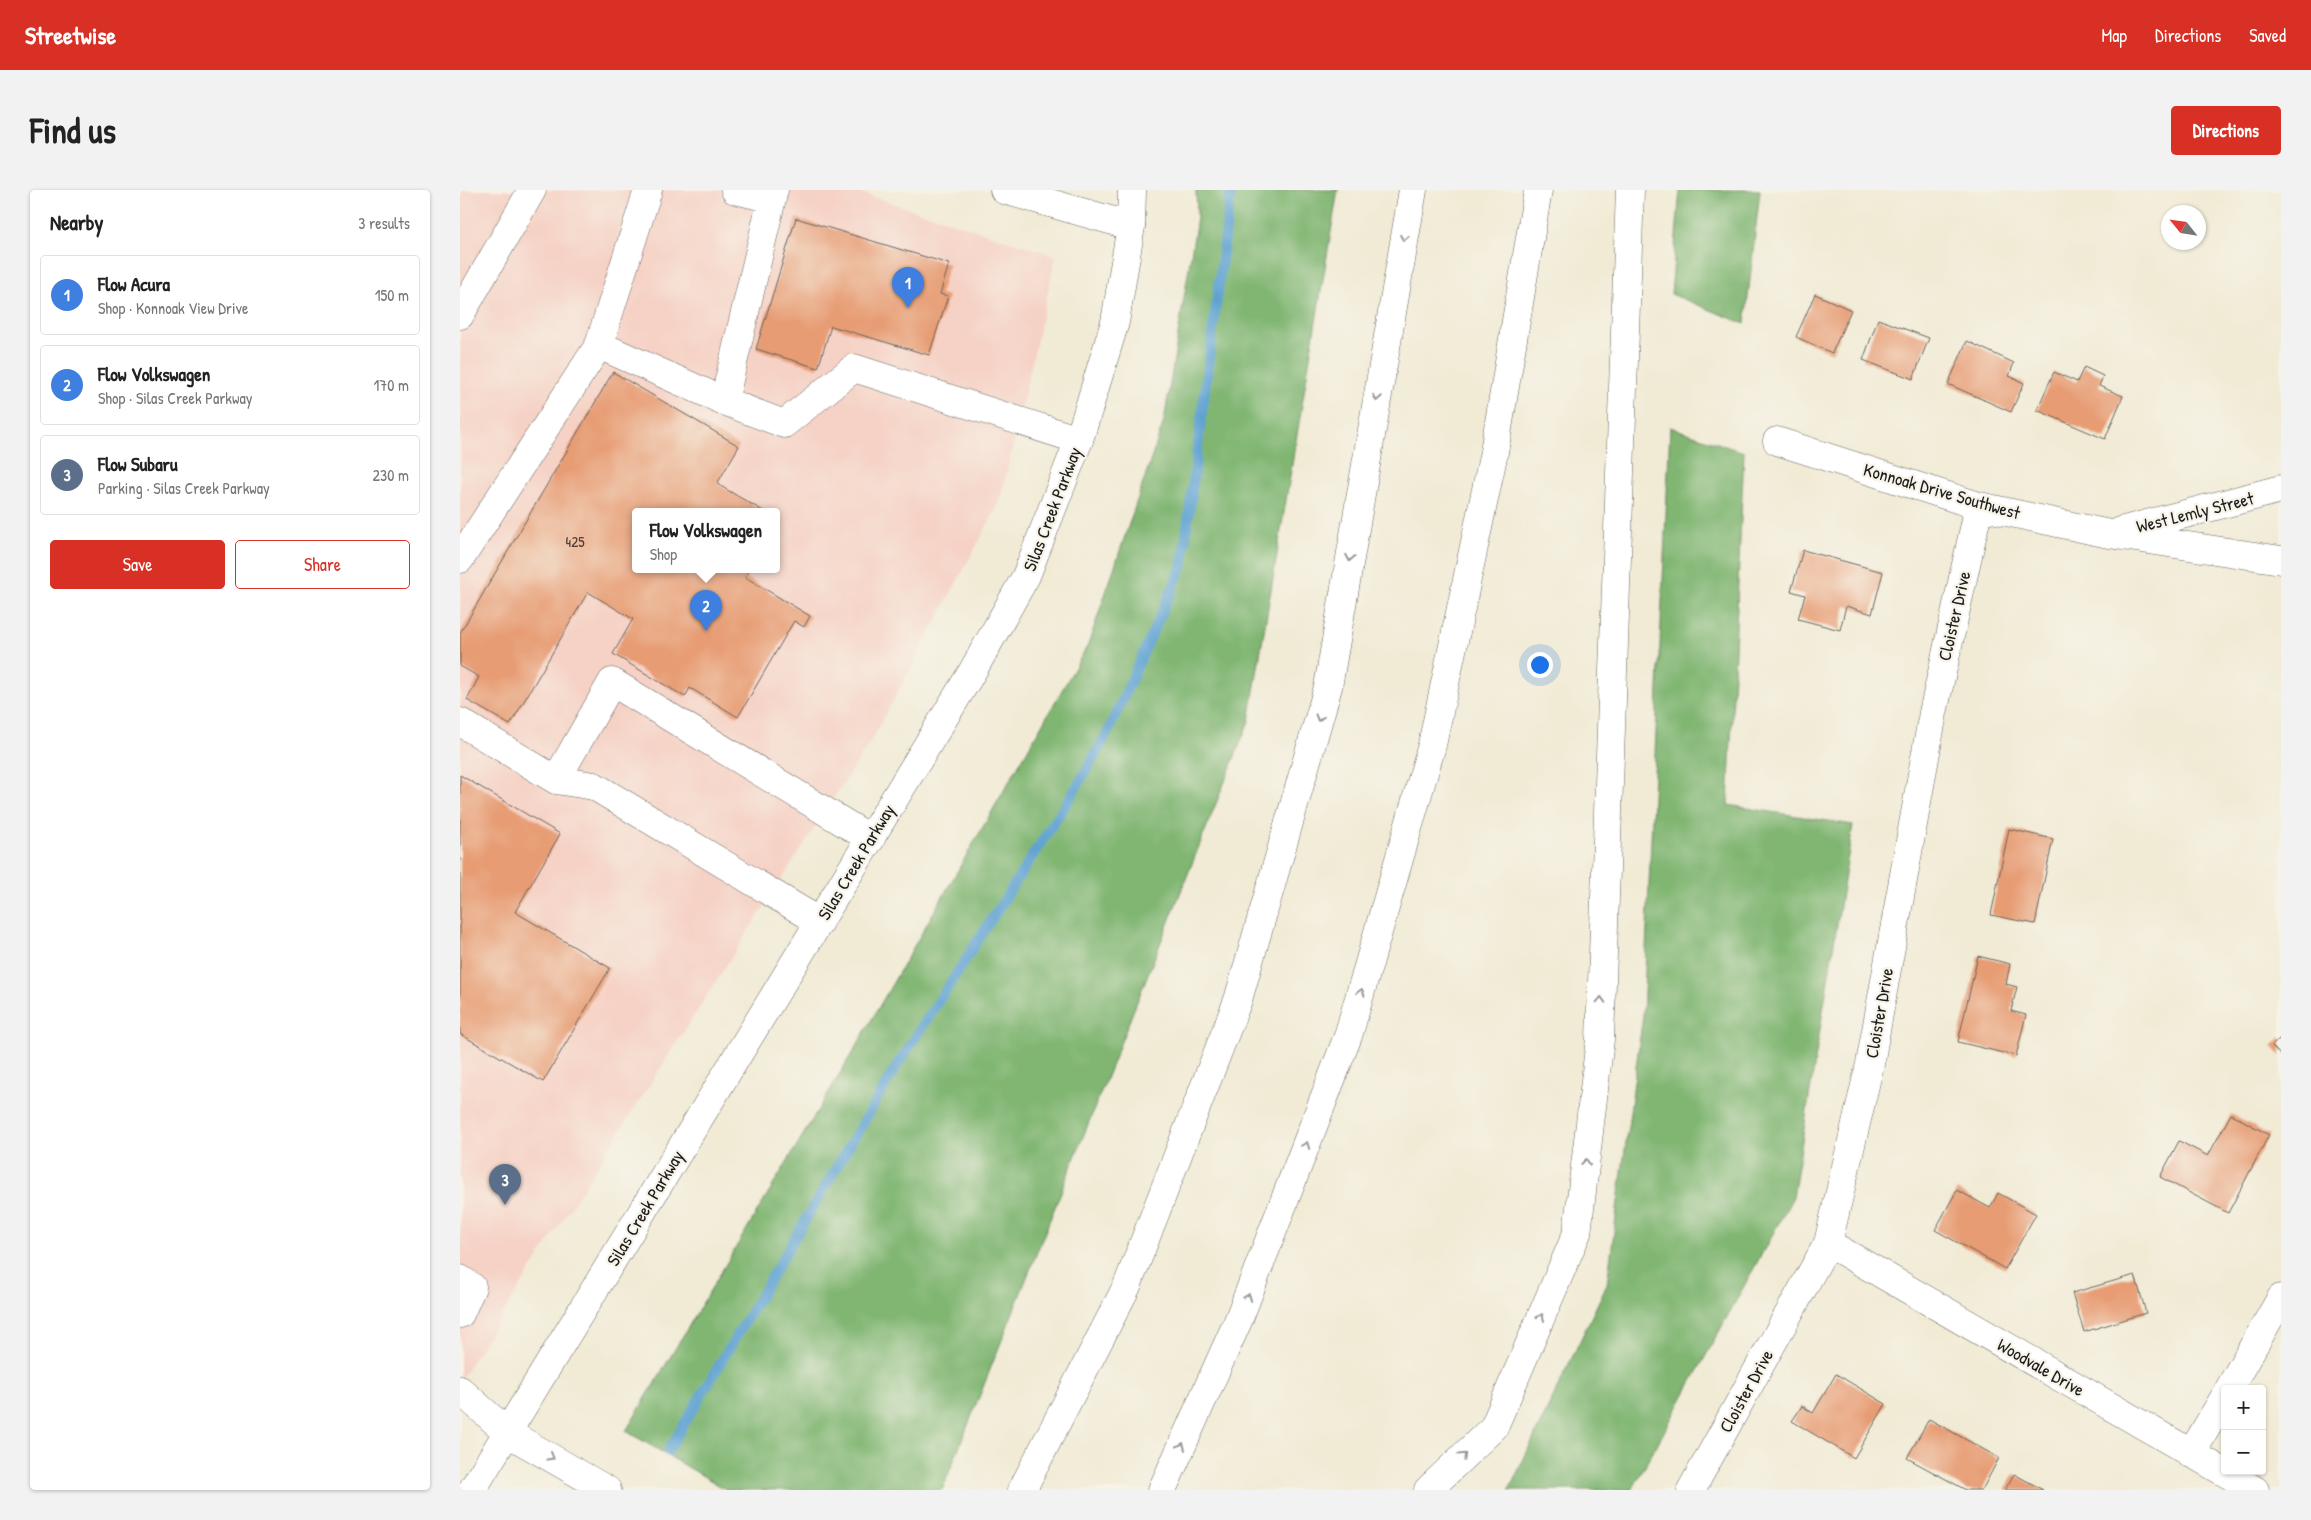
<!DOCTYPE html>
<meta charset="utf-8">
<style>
:root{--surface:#fff;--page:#f2f2f2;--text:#222;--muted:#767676;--line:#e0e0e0;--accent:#d93025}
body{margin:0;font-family:"Patrick Hand",sans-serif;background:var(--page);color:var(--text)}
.controls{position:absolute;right:15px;bottom:15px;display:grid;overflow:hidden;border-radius:5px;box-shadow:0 1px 4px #0004}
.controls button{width:45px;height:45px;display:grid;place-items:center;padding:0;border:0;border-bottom:1px solid var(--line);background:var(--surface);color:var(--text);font:25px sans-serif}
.compass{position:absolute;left:1701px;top:15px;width:45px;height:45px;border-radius:50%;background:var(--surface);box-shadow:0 1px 4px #0004;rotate:300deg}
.you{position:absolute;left:1079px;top:474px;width:18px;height:18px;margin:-12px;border:4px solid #fff;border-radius:50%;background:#1a73e8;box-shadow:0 0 0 8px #1a73e833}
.badge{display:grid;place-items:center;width:32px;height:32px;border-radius:50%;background:var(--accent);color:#fff;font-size:16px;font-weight:700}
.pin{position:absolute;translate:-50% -41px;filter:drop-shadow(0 1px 2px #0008)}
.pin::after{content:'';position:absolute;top:26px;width:18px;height:15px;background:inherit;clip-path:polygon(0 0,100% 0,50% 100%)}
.popup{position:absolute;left:172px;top:318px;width:148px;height:65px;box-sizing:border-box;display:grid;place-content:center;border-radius:5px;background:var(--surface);filter:drop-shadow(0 1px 4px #0005);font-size:16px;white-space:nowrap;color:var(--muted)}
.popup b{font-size:19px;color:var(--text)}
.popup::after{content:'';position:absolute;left:50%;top:100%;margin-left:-10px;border:10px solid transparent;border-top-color:var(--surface)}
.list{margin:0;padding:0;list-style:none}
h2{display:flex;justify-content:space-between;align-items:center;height:65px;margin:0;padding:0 20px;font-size:21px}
h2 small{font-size:16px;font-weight:400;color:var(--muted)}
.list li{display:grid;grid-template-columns:32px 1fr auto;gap:15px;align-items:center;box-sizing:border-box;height:80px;margin:0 10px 10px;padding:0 10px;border:1px solid var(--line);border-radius:5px}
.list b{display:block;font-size:19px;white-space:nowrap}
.list p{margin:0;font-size:16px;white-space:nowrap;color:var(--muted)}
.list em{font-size:16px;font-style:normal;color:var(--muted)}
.actions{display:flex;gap:10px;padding:15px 20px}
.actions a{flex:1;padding:11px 0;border:1px solid var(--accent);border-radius:5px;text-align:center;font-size:18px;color:var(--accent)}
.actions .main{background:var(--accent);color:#fff}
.map{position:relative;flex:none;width:1821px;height:1300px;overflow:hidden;border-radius:5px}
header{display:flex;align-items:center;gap:30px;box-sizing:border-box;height:70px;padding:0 25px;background:var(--accent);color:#fff}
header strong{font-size:24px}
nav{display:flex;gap:28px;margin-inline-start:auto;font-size:18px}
.intro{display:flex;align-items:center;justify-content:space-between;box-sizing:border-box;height:120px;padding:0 30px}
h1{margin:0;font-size:35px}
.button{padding:12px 22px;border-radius:5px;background:var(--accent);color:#fff;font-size:18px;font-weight:700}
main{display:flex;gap:30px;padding:0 30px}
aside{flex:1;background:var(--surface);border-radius:5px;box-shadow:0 1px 4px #0004}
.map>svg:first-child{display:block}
</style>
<header>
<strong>Streetwise</strong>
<nav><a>Map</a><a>Directions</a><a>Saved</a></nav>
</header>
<div class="intro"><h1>Find us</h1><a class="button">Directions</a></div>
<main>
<aside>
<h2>Nearby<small>3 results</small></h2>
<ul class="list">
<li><span class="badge" style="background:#3f7fe0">1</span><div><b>Flow Acura</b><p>Shop · Konnoak View Drive</p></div><em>150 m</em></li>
<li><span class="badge" style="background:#3f7fe0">2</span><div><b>Flow Volkswagen</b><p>Shop · Silas Creek Parkway</p></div><em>170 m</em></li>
<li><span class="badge" style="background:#5c6f8a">3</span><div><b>Flow Subaru</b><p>Parking · Silas Creek Parkway</p></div><em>230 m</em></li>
</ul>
<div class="actions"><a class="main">Save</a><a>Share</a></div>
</aside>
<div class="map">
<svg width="1821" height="1300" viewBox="0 0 1821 1300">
<rect width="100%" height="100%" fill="#f7f3e8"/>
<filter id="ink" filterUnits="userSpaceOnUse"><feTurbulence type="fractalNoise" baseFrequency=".02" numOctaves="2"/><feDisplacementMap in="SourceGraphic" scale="10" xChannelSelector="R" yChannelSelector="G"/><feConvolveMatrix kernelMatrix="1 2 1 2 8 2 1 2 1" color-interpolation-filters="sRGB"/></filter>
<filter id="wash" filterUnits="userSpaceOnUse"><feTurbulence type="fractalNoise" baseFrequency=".0096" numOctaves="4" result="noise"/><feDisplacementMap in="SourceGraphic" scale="20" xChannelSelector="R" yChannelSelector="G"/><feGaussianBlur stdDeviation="1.12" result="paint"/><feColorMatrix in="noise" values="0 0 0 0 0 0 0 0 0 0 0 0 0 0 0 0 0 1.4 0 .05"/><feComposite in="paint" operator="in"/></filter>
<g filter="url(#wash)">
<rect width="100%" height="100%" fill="#f1ebd5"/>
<!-- built -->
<path fill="#f6d1c5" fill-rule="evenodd" d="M0 0H392L596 66 540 312 415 544 0 1190ZM176 322H316V380H176Z"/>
<!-- forest -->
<path fill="#80b672" stroke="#4e6947" d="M736 0H878L789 531 482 1300H267L166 1241 397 855 628 455 704 231 737 28Z
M1220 0H1300L1285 134 1211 104Z
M1210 237 1284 262 1268 615 1393 635 1333 1007 1172 1300H1049L1147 1094 1183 825Z"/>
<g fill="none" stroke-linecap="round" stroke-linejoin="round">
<!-- stream -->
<path stroke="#5da1d2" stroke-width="10" d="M208 1261 438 874 613 603 648 542 722 377 771 0"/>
</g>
<g id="blocks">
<!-- building -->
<path fill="#e79c73" d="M336 28 489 74 480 104 488 106 469 165 371 136 358 178 296 159Z
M1355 104 1391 120 1372 163 1336 147Z
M1418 129 1469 148 1453 189 1403 170Z
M1507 151 1554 173 1549 186 1564 193 1551 222 1488 194Z
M1624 177 1643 186 1639 196 1663 206 1645 249 1577 220 1594 182 1617 192Z
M153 182 279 256 257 294 305 322H176V380H289L285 387 350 426 344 437 334 431 278 527 230 498 225 507 153 464 173 429 128 402 50 535 7 510 19 487 0 476V443Z
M1343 360 1423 382 1412 424 1386 416 1380 440 1338 429 1345 405 1331 401Z
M0 585 100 644 55 722 150 778 83 892 0 844Z
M1549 639 1593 649 1575 734 1531 725Z
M1518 766 1550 774 1546 794 1557 797 1551 821 1566 825 1556 866 1498 852Z
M1821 847V866L1812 856Z
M1771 924 1809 945 1768 1023 1700 987 1719 951 1748 966Z
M1497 1000 1530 1018 1538 1003 1576 1024 1545 1079 1475 1040Z
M1675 1085 1686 1123 1624 1142 1612 1103Z
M1376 1184 1426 1214 1394 1268 1332 1231 1342 1216 1353 1223Z
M1469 1229 1539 1268 1522 1300H1506L1447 1268Z
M1554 1284 1583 1300H1545Z"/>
</g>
</g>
<g filter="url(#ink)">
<use href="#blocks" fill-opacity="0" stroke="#67645d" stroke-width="1"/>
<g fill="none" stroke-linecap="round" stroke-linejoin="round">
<!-- minor casing -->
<g stroke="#67645d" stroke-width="29">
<path id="minor" d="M275 0 312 9
M314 0 264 211 324 234 394 178 619 250
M544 0 671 36
M0 125 72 0
M139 155 264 211
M1317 251 1519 316 1649 344 1821 370
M1660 341 1821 299
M0 369 139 155 188 0
M0 532 96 590 134 596 360 732
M96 590 152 492 411 649
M1368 1053 1795 1300
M0 1089 12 1097 0 1124
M1769 1199 1821 1108
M0 1200 48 1243
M1731 1264 1765 1206
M1231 1300 1368 1053 1410 874 1473 523 1519 316"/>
</g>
<!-- major casing -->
<g stroke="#67645d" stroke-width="29">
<path id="major" d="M12 1300 512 482 566 386 619 250 655 132 671 36 672 0"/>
</g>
<!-- highway casing -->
<g stroke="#67645d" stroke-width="29">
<path id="highway" d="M48 1243 147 1300
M562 1300 667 1096 778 810 868 497 953 0
M702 1300 778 1131 888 846 972 555 1034 262 1078 0
M968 1300 1034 1237 1117 1043 1140 849 1170 0"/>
</g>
<!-- minor -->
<use href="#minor" stroke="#fff" stroke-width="28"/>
<!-- major -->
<use href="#major" stroke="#fff" stroke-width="28"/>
<!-- highway -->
<use href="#highway" stroke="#fff" stroke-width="28"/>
</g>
<!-- one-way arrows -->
<defs><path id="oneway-chevron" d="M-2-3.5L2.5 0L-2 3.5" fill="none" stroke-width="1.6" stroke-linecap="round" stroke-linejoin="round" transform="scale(1.25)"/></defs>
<g stroke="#999">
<use href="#oneway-chevron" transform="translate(944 48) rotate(100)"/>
<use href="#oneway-chevron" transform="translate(917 208) rotate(100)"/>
<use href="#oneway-chevron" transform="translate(890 368) rotate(100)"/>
<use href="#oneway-chevron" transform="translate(859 528) rotate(106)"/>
<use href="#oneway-chevron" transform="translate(901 802) rotate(-74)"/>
<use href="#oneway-chevron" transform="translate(1141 810) rotate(-88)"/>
<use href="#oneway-chevron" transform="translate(846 955) rotate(-69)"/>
<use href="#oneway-chevron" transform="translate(1126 972) rotate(-83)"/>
<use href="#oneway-chevron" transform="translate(788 1107) rotate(-69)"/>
<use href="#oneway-chevron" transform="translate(1081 1127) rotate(-67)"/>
<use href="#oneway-chevron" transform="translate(722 1256) rotate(-66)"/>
<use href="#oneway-chevron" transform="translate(1003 1266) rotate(-44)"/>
<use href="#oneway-chevron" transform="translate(91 1267) rotate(30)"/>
</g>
</g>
<g text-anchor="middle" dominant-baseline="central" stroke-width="4.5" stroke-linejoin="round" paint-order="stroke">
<!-- number labels -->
<g font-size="15" fill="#4f3c32">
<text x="115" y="351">425</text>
</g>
<!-- street labels -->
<g font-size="18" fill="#1c1c1c" stroke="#f7f3e8">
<text transform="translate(1482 301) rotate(16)">Konnoak Drive Southwest</text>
<text transform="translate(592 319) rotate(-69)">Silas Creek Parkway</text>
<text transform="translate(1735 322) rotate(-14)">West Lemly Street</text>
<text transform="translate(1494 426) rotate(-77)">Cloister Drive</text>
<text transform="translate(396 672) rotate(-59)">Silas Creek Parkway</text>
<text transform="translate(1419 823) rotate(-80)">Cloister Drive</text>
<text transform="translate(185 1018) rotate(-59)">Silas Creek Parkway</text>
<text transform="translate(1581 1177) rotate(30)">Woodvale Drive</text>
<text transform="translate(1286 1201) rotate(-61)">Cloister Drive</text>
</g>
</g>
</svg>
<div class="controls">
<button>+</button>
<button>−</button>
</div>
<svg class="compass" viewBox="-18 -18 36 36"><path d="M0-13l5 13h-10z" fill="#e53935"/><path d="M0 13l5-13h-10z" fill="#767676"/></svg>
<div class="you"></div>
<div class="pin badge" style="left:448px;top:118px;background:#3f7fe0">1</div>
<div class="pin badge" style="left:246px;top:441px;background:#3f7fe0">2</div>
<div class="popup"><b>Flow Volkswagen</b>Shop</div>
<div class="pin badge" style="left:45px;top:1015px;background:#5c6f8a">3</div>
</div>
</main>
